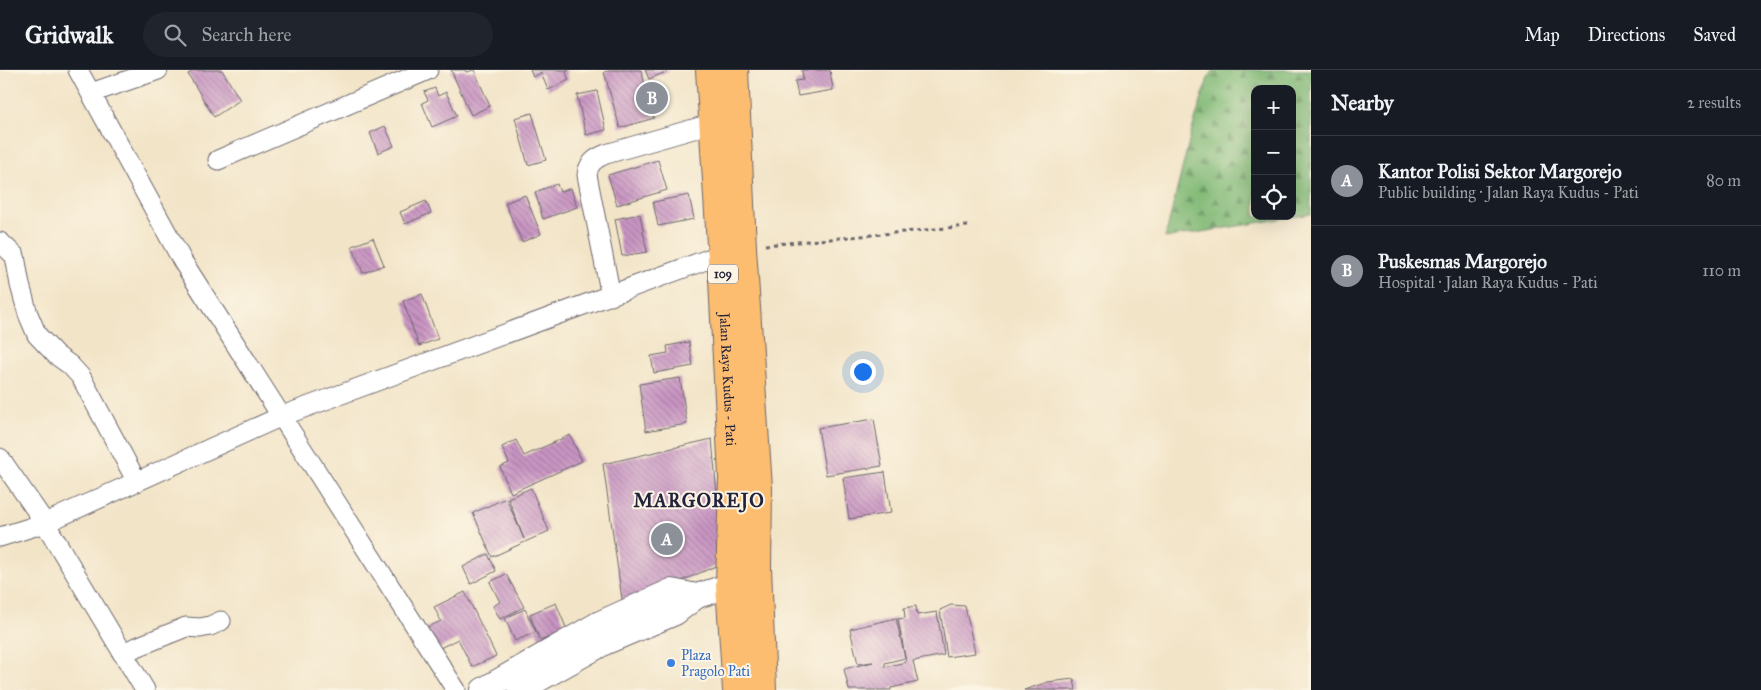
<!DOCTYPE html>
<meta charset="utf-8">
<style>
:root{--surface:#171b24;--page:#20242c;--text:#f1f3f6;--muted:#9ea1a6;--line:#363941;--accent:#8c9099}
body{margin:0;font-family:"IM FELL Great Primer",serif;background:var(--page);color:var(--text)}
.controls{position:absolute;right:15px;top:15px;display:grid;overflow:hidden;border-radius:10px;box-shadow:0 5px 20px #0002}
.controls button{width:45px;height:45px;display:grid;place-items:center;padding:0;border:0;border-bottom:1px solid var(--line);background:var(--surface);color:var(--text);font:25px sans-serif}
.you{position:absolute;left:862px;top:301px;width:18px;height:18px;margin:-12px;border:4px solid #fff;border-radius:50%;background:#1a73e8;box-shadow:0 0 0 8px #1a73e833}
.badge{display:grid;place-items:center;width:32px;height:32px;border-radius:50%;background:var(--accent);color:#fff;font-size:16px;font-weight:700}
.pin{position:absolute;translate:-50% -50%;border:2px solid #fff;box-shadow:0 1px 5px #0006}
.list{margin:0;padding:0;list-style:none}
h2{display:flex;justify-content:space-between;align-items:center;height:65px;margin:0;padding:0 20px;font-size:21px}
h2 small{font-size:16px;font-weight:400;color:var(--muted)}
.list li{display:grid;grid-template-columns:32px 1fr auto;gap:15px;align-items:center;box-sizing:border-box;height:90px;padding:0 20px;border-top:1px solid var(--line)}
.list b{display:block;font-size:19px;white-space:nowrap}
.list p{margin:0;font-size:16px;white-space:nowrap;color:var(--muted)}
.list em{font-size:16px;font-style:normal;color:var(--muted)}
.icon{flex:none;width:28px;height:28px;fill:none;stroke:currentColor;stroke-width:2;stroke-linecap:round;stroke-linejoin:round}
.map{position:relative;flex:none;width:1311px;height:620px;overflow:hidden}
header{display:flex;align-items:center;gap:30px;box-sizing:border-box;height:70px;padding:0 25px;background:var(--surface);border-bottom:1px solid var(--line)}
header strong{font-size:24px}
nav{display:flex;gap:28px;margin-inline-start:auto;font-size:18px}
.search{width:350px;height:45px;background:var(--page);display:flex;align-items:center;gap:12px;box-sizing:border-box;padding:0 18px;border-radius:28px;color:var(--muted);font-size:19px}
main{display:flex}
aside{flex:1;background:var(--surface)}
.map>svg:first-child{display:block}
</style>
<header>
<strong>Gridwalk</strong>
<div class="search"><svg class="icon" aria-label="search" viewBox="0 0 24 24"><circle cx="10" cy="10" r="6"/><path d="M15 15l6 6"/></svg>Search here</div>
<nav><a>Map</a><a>Directions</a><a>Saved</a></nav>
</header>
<main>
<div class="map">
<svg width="1311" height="620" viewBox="0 0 1311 620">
<defs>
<pattern id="forest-firs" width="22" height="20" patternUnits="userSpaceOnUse" patternTransform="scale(1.25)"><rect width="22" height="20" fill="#81b976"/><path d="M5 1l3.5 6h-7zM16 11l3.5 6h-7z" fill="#699662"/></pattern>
<pattern id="building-back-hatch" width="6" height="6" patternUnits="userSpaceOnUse" patternTransform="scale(1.25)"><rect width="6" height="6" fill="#c995c3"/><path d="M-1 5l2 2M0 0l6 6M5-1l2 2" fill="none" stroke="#a379a0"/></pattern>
</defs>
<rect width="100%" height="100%" fill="#fcf5e5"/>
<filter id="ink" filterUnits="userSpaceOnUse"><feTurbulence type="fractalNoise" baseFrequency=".02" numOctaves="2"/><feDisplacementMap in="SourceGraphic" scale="10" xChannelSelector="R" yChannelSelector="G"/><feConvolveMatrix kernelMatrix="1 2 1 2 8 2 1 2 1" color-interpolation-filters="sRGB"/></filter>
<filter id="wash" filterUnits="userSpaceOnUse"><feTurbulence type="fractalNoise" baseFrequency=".0096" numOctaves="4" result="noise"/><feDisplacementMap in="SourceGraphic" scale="20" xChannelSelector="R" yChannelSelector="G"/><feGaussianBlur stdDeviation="1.12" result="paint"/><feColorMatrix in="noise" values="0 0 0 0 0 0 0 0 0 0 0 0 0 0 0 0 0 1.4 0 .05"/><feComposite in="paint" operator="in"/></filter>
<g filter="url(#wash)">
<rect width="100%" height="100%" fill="#f2e4c7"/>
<!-- forest -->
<path fill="url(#forest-firs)" stroke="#526e58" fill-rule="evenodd" d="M1214 0H1311V144L1165 168 1191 63 1208 8ZM1255 19H1292V146H1255Z"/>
<g id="blocks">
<!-- building -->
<path fill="url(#building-back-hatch)" d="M195 0H222L240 30 214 47 188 4Z
M451 0H465L466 2 474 0 490 36 471 45Z
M530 0H569L566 2 569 10 548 20 541 3 533 7Z
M612 0H641L654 48 620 58 604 2Z
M645 0H671L649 9Z
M802 0H830L833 20 798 26 795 11 803 10Z
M435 18 438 26 446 22 457 46 432 57 422 33 428 30 424 22Z
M597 21 606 60 586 65 577 25Z
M532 43 546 90 528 95 515 48Z
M385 56 394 76 378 83 370 63Z
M658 90 667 120 617 135 608 105Z
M557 114 560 122 571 118 577 137 543 149 535 122Z
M525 125 541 164 522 172 505 133Z
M689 125 694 149 658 156 653 132Z
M426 131 431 143 405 154 400 142Z
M640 144 647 182 622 186 615 149Z
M373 168 384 195 363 203 352 176Z
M422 224 438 269 419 276 403 231Z
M689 272 693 296 654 303 651 286 668 283 667 276Z
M680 308 687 354 646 361 639 314Z
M874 349 882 396 826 405 818 358Z
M570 365 582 391 511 423 500 397 509 393 502 377 516 370 524 386Z
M712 369 723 493 623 536 603 394Z
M885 402 891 443 849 449 843 408Z
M531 418 549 461 492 487 473 443 506 428 524 469 508 428Z
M488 484 496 501 471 514 463 497Z
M506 504 524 537 500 549 493 536 500 532 490 512Z
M465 522 496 586 472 597 458 569 436 580 426 558 441 551 434 537Z
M556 533 567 560 540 571 530 544Z
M951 535 965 536 975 583 947 587 940 540Z
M916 536 917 545 937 542 944 585 913 591 918 612 891 618V620H849L844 599 873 592 858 594 850 559 896 548 905 588 885 593V597L906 592 898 549 905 548 904 538Z
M525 539 536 562 515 571 505 548Z
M1074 609 1076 620H1024L1048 612Z"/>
</g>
</g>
<g filter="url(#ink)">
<use href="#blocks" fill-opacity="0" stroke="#6b666c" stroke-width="1"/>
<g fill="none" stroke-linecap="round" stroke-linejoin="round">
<!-- minor casing -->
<g stroke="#6b666c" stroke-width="21">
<path id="minor" d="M78 0 183 192 456 620
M91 23 158 0
M218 90 428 0
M0 172 15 186 20 215 28 244 37 265 56 285 70 295 81 307 137 412
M611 226 587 105C588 93 596 88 606 84L714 53
M0 388 45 453 145 620
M0 467 45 453 282 346 722 184
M122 583 186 557 200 558 210 556 221 551"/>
</g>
<!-- tertiary casing -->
<g stroke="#6b666c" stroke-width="26">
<path id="tertiary" d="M483 620 598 554 671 521 697 526
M520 620 604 573 675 543 697 526 747 510"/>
</g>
<!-- primary casing -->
<g stroke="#6b666c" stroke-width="30">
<g id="primary">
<path id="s1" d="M710 0 722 190 733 408 730 515 737 620"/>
<path d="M734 0 742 178 758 418 757 498 762 620"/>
</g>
</g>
<!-- path -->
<path stroke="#6b666c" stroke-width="3" stroke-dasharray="4 4" stroke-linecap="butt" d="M765 175 968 156"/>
<!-- minor -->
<use href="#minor" stroke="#fff" stroke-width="19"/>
<!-- tertiary -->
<use href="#tertiary" stroke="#fff" stroke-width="24"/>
<!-- primary -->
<use href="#primary" stroke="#fcbd6f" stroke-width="28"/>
</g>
</g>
<!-- markers -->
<circle fill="#3f7fe0" stroke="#fcf5e5" stroke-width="2" cx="671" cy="593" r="5"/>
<g text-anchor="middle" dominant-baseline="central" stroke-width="4" stroke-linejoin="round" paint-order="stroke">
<!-- shield labels -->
<rect fill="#fcf5e5" stroke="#63616e" stroke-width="1" x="708" y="194.5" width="30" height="19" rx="4"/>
<g font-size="12" font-weight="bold" fill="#22223b">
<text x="723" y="204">109</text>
</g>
<!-- street labels -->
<g font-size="14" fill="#22223b" stroke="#fcf5e5">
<text stroke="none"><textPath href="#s1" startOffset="310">Jalan Raya Kudus - Pati</textPath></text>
</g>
<!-- shop labels -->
<g font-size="14" fill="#366cbe" stroke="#fcf5e5" text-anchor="start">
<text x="681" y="585">Plaza<tspan x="681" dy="16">Pragolo Pati</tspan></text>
</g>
<!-- district labels -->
<g font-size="19" font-weight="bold" letter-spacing="1" fill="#22223b" stroke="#fcf5e5">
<text x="699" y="430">MARGOREJO</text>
</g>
</g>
</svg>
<div class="controls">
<button>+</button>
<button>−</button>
<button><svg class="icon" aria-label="locate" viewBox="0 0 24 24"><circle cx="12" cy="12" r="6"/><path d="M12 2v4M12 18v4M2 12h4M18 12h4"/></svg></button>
</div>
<div class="you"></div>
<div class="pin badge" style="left:667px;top:469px">A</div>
<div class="pin badge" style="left:652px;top:28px">B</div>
</div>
<aside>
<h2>Nearby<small>2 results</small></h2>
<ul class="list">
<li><span class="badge">A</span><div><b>Kantor Polisi Sektor Margorejo</b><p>Public building · Jalan Raya Kudus - Pati</p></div><em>80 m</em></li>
<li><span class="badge">B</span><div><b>Puskesmas Margorejo</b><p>Hospital · Jalan Raya Kudus - Pati</p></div><em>110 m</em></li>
</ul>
</aside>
</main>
